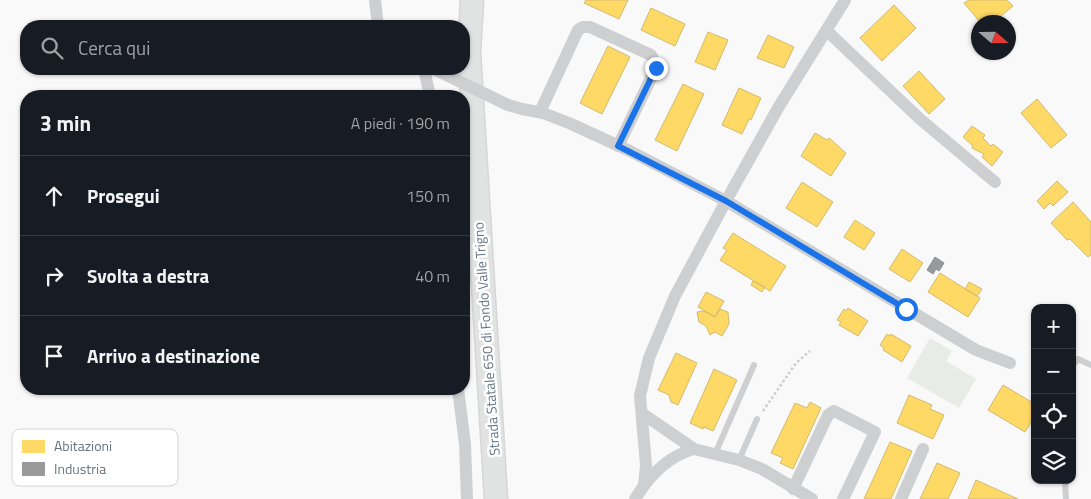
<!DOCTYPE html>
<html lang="it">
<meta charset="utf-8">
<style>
:root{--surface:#171b24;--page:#20242c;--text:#f1f3f6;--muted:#9ea1a6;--line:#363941}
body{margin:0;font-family:"Titillium Web",sans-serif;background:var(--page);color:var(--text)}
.controls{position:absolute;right:15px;bottom:15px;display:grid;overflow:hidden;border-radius:10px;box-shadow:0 1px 4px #0004}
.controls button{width:45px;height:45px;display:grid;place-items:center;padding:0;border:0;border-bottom:1px solid var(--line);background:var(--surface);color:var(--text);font:25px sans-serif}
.compass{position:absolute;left:971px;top:15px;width:45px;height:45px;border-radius:50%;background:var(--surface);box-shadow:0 1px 4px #0004;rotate:110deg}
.stop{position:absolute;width:15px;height:15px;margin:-11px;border:4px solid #1a73e8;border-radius:50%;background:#fff}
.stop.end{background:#1a73e8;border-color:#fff;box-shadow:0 1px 5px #0008}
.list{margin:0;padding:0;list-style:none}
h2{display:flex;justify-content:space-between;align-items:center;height:65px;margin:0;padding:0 20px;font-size:21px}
h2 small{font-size:16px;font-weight:400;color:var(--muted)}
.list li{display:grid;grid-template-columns:32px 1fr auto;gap:15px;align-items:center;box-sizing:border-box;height:80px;padding:0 20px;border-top:1px solid var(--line)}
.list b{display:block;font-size:19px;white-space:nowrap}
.list em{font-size:16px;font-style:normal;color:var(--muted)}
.icon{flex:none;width:28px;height:28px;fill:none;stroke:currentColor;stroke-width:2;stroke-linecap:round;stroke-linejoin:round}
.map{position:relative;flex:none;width:1091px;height:499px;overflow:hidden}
.search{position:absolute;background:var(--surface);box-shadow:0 1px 4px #0004;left:20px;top:20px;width:450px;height:55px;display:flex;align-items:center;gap:12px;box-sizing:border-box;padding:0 18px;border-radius:20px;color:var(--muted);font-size:19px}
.panel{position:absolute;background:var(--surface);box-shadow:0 1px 4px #0004;left:20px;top:90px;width:450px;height:305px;border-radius:20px}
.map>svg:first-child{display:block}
</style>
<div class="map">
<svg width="1091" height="499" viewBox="0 0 1091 499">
<rect width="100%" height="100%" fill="#f9f9f9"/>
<!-- green -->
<path fill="#e8ebe6" d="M930 338 952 351 946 361 976 379 959 408 907 378Z"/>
<!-- homes -->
<path fill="#ffd966" stroke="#d1bb6f" d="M586 0H628L619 19 584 3Z
M969 0H1007L1013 6 994 22H980L964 3Z
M894 5 916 28 882 61 860 38Z
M651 8 685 24 675 46 641 30Z
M708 32 728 40 715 70 695 62Z
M768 35 794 47 784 68 757 58Z
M608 46 630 57 602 114 580 103Z
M919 71 945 99 929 114 903 86Z
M683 84 704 94 677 151 655 140Z
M739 88 761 98 751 120 749 119 742 134 722 125Z
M1037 99 1067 135 1051 148 1021 113Z
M972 126 985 135 983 138 991 146 993 144 1003 152 992 166 982 157 984 154 972 148 973 146 963 137Z
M815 133 827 140 829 138 846 153 831 176 801 156Z
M1057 181 1068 192 1053 206 1050 203 1044 209 1037 201Z
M802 182 833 202 817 227 786 208Z
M1073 202 1091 222V255L1088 257 1070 239 1067 240 1051 223Z
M855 220 875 233 864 250 844 237Z
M733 233 786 266 770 291 720 260 727 250 723 248Z
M902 249 923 263 910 282 889 269Z
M940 273 980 298 968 317 928 292Z
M753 281 765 287 762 292 751 285Z
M969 282 982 289 977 296 965 289Z
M706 292 724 301 715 317 698 307Z
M848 308 868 321 858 336 839 325 841 322 837 320 844 309 846 311Z
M720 309 728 312 729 324 722 336 715 332 710 335 706 326 699 322 697 312 704 311 715 317Z
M887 334 890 336 891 334 911 346 902 362 883 350 884 348 880 345Z
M676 353 697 363 678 405 671 402 669 395 658 390Z
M714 369 737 380 713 431 704 427 703 429 690 423Z
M1003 385 1035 404V416L1025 432 988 410Z
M909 395 932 405 930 409 944 415 933 439 897 423Z
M810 402 821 408 793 469 780 463 783 458 771 453 795 403 807 408Z
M890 442 912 451 891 499H864Z
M937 463 960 473 948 499H920Z
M976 480 1018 499H968Z"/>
<!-- industry -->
<path fill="#999" stroke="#898e92" d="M935 257 944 263 939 271 936 269 933 274 927 270Z"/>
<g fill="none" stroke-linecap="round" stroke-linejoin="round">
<!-- highway casing -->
<g stroke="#d5d6d6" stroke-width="25">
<path id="highway" d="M472 0 469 52 496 499"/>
</g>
<!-- path -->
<path stroke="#cbcccd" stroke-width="2.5" stroke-dasharray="2.5 2.5" stroke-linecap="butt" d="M763 411 796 363 810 351"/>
<!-- lane -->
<path stroke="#cecfd0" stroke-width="6" d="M1072 366 1078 359 1091 365
M715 454 754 365
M739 460 757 419
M1065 480 1066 499"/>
<!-- street -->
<path stroke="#cecfd0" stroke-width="12" d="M375 0 378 26
M827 31 920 119 995 182
M424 69 430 96
M508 105 522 109 543 113 569 123 630 151 726 201 976 350 1010 363
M540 112 578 30 583 27H590L651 55 654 60 656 68 618 146
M458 389 465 444 467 499
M643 414 694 449 739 460 762 469 812 499
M644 485 646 465 640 396 649 358 675 296 726 201 778 108 845 0
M793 489 828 415 834 411 875 432 843 499
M635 499C649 476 668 456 694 449
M901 499 923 449"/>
<!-- highway -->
<use href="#highway" stroke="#e1e2e2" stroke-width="22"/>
<!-- street-bridge -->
<path stroke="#cecfd0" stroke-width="12" d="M436 70 508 105"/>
</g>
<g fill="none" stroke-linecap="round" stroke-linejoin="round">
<!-- route -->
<path stroke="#1a73e8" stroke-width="6" d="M656 68 618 146 726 201 906 309"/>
</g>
<g text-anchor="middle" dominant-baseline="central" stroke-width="5" stroke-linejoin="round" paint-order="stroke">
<!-- street labels -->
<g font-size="14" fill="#657683" stroke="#fff">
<text transform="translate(486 339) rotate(-94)">Strada Statale 650 di Fondo Valle Trigno</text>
</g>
</g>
<!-- legend -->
<rect x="12" y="429" width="166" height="57" rx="8" fill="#fff" stroke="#d1d6da" stroke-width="1"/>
<rect x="22" y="440" width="23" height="13" fill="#ffd966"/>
<rect x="22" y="462" width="23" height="14" fill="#999"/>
<g font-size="14" fill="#657683">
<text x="54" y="451">Abitazioni</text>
<text x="54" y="474">Industria</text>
</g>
</svg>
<div class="controls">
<button>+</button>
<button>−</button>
<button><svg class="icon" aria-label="locate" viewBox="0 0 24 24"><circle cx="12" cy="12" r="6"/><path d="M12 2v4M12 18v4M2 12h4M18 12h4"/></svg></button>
<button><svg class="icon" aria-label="layers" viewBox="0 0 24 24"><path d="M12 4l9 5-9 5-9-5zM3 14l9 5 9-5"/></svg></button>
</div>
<svg class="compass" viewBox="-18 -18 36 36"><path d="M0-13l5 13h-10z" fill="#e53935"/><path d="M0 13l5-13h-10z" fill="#9ea1a6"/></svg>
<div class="stop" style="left:906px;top:309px"></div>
<div class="stop end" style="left:656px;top:68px"></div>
<div class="search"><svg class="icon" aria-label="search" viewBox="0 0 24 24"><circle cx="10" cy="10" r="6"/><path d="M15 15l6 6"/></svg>Cerca qui</div>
<section class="panel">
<h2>3 min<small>A piedi · 190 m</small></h2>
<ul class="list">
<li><svg class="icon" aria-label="ahead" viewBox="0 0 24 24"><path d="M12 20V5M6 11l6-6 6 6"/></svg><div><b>Prosegui</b></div><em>150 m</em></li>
<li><svg class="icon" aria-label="right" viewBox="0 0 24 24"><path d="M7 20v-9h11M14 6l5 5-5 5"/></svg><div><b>Svolta a destra</b></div><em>40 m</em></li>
<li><svg class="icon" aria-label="arrive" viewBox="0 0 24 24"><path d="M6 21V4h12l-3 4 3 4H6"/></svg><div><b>Arrivo a destinazione</b></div></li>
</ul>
</section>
</div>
